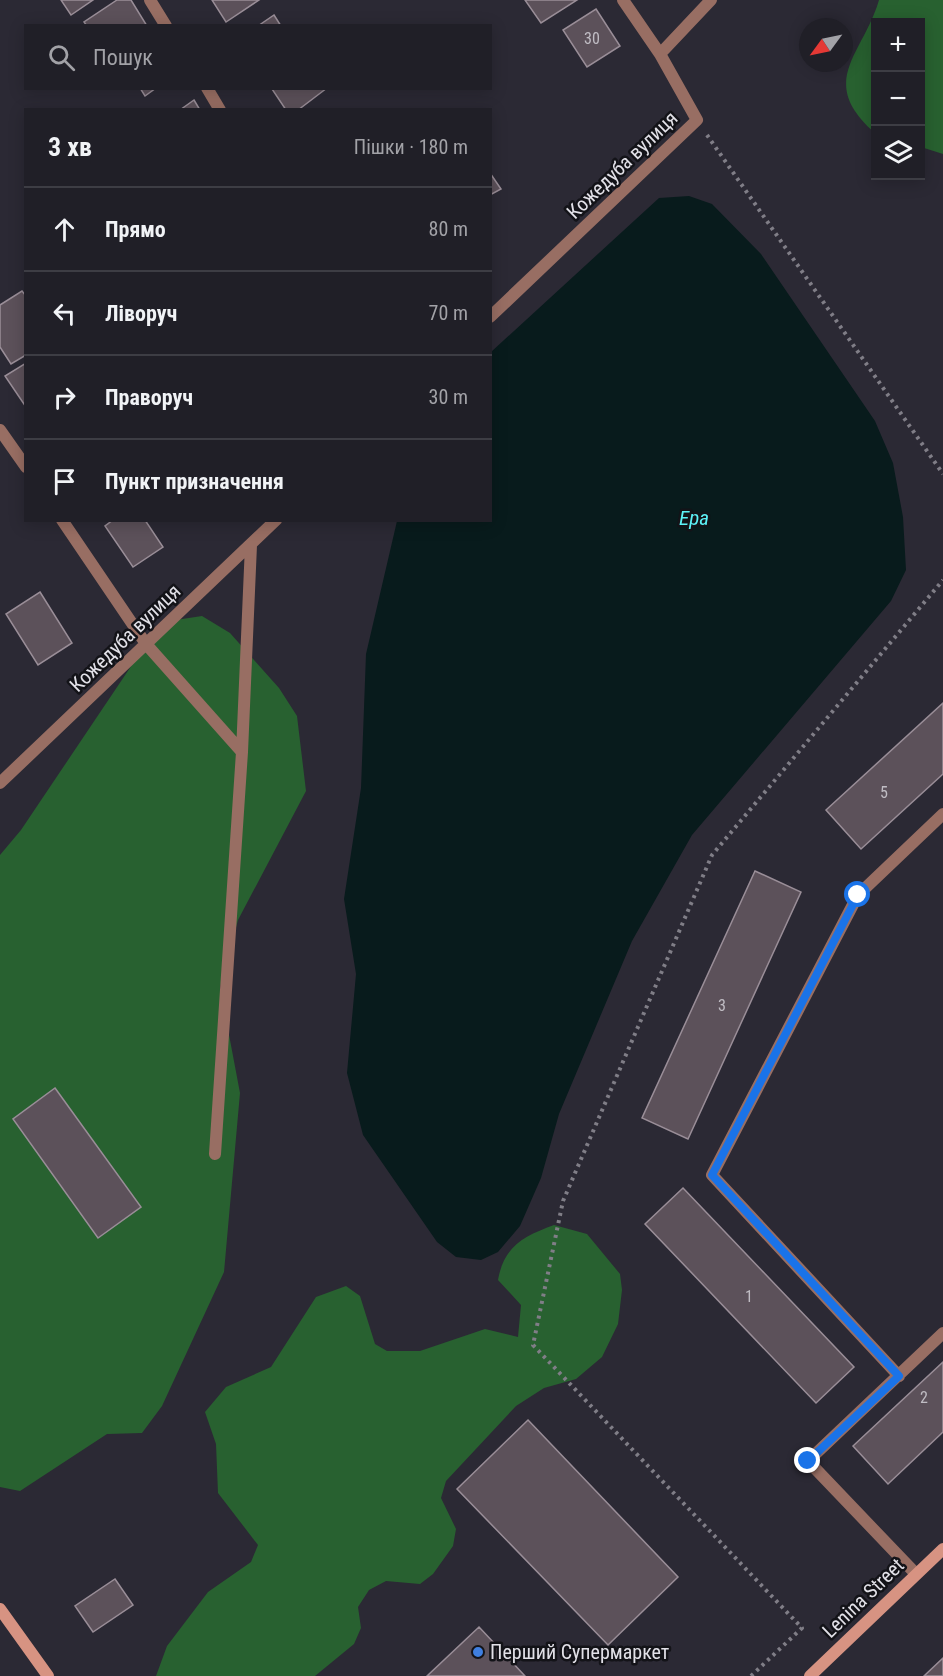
<!DOCTYPE html>
<html lang="uk">
<meta charset="utf-8">
<style>
:root{--surface:#201f27;--page:#28272f;--text:#f1f3f6;--muted:#a2a2a7;--line:#3d3d44}
body{margin:0;font-family:"Roboto Condensed",sans-serif;background:var(--page);color:var(--text)}
.controls{position:absolute;right:18px;top:18px;display:grid;overflow:hidden;border-radius:0px;box-shadow:0 3px 15px #0003}
.controls button{width:54px;height:54px;display:grid;place-items:center;padding:0;border:0;border-bottom:2px solid var(--line);background:var(--surface);color:var(--text);font:30px sans-serif}
.compass{position:absolute;left:799px;top:18px;width:54px;height:54px;border-radius:50%;background:var(--surface);box-shadow:0 3px 15px #0003;rotate:237deg}
.stop{position:absolute;width:18px;height:18px;margin:-14px;border:4px solid #1a73e8;border-radius:50%;background:#fff}
.stop.end{background:#1a73e8;border-color:#fff;box-shadow:0 2px 6px #0008}
.list{margin:0;padding:0;list-style:none}
h2{display:flex;justify-content:space-between;align-items:center;height:78px;margin:0;padding:0 24px;font-size:26px}
h2 small{font-size:20px;font-weight:400;color:var(--muted)}
.list li{display:grid;grid-template-columns:39px 1fr auto;gap:18px;align-items:center;box-sizing:border-box;height:84px;padding:0 24px;border-top:2px solid var(--line)}
.list b{display:block;font-size:22px;white-space:nowrap}
.list em{font-size:20px;font-style:normal;color:var(--muted)}
.icon{flex:none;width:33px;height:33px;fill:none;stroke:currentColor;stroke-width:2;stroke-linecap:round;stroke-linejoin:round}
.map{position:relative;flex:none;width:943px;height:1676px;overflow:hidden}
.search{position:absolute;background:var(--surface);box-shadow:0 3px 15px #0003;left:24px;top:24px;width:468px;height:66px;display:flex;align-items:center;gap:15px;box-sizing:border-box;padding:0 21px;border-radius:0px;color:var(--muted);font-size:22px}
.panel{position:absolute;background:var(--surface);box-shadow:0 3px 15px #0003;left:24px;top:108px;width:468px;height:414px;border-radius:0px}
.map>svg:first-child{display:block}
</style>
<div class="map">
<svg width="943" height="1676" viewBox="0 0 943 1676">
<rect width="100%" height="100%" fill="#2b2934"/>
<!-- green -->
<path fill="#286130" d="M879 0H943V154L921 147 920 22H876L875 133C816 81 863 55 879 0Z
M202 616 230 633 279 688 297 716 306 791 238 920 220 987 240 1093 224 1272 162 1406 142 1433 107 1434 20 1491 0 1487V855L21 830 146 644 169 621Z
M554 1225 587 1234 620 1274 622 1290 618 1324 602 1357 576 1379 544 1388 516 1406 446 1481 441 1498 456 1529 453 1546 433 1574 420 1584 386 1581 369 1590 358 1607 361 1628 354 1644 315 1676H156L167 1646 208 1592 251 1562 258 1545 218 1493 216 1444 205 1412 226 1387 271 1367 316 1297 346 1286 360 1296 375 1344 387 1351H420L485 1329 518 1337 521 1305 498 1280C504 1246 524 1236 554 1225Z"/>
<!-- water -->
<path fill="#081b1c" d="M689 196 712 204 761 254 875 421 893 463 903 517 906 570 891 601 692 835 632 941 559 1114 541 1178 520 1226 498 1252 481 1260 456 1257 437 1242 363 1135 347 1073 356 974 344 899 361 788 366 654 397 521 490 520 491 352 659 198Z"/>
<!-- building -->
<path fill="#5c515a" stroke="#9a8e98" stroke-width="1.5" d="M61 0H93L71 15Z
M117 0H131L147 26H87L84 22Z
M212 0H259L226 22Z
M525 0H577L541 23Z
M596 9 620 46 587 67 563 30Z
M274 15 281 26H258Z
M140 88H156L145 96Z
M327 88 298 110H286L272 89Z
M194 100 200 110H180Z
M490 173 501 189 490 195Z
M22 291 26 296V355L11 364 0 347V305Z
M26 363V407L5 376Z
M113 520H145L163 547 133 567 105 526Z
M40 592 72 643 38 665 6 614Z
M943 703V774L861 849 826 810Z
M755 871 801 892 688 1139 642 1118Z
M55 1088 141 1207 98 1238 13 1119Z
M683 1188 854 1367 816 1403 645 1224Z
M943 1362V1432L888 1484 853 1446Z
M528 1420 678 1577 608 1645 457 1489Z
M115 1579 133 1605 93 1632 75 1606Z
M479 1627 525 1676H427Z
M943 1658V1676H924Z"/>
<g fill="none" stroke-linecap="round" stroke-linejoin="round">
<!-- path -->
<path stroke="#807e87" stroke-width="4" stroke-dasharray="3 4.5" stroke-linecap="butt" d="M707 135 943 474
M751 1676 802 1628 533 1345 563 1201 712 855 943 580"/>
<!-- lane -->
<path stroke="#986e63" stroke-width="12" d="M899 1376 712 1175 858 895 943 814
M916 1574 808 1461 943 1333"/>
<!-- street -->
<path stroke="#986e63" stroke-width="12" d="M150 0 166 26
M623 0 660 54
M207 88 220 110
M490 317 697 120 660 54 711 0
M0 430 26 467
M62 520 146 644 242 752
M0 783 276 520
M215 1154 242 752 251 545"/>
<!-- secondary -->
<path stroke="#d79382" stroke-width="12" d="M0 1609 48 1676
M810 1676 943 1549"/>
</g>
<g fill="none" stroke-linecap="round" stroke-linejoin="round">
<!-- route -->
<path stroke="#1a73e8" stroke-width="8" d="M808 1461 899 1376 712 1175 858 895"/>
</g>
<!-- markers -->
<circle fill="#3f7fe0" stroke="#131318" stroke-width="2" cx="478" cy="1652" r="6"/>
<g text-anchor="middle" dominant-baseline="central" stroke-width="5" stroke-linejoin="round" paint-order="stroke">
<!-- number labels -->
<g font-size="16" fill="#c0bdc4">
<text x="592" y="38">30</text>
<text x="884" y="792">5</text>
<text x="722" y="1005">3</text>
<text x="749" y="1296">1</text>
<text x="924" y="1397">2</text>
</g>
<!-- street labels -->
<g font-size="20" fill="#e2e1e8" stroke="#131318">
<text transform="translate(622 165) rotate(-44)">Кожедуба вулиця</text>
<text transform="translate(125 638) rotate(-44)">Кожедуба вулиця</text>
<text transform="translate(863 1598) rotate(-44)">Lenina Street</text>
</g>
<!-- poi labels -->
<g font-size="20" fill="#e2e1e8" stroke="#131318" text-anchor="start">
<text x="490" y="1652">Перший Супермаркет</text>
</g>
<!-- water labels -->
<g font-size="21" font-style="italic" fill="#5cf2f7" stroke="#131318">
<text x="694" y="518">Ера</text>
</g>
</g>
</svg>
<div class="controls">
<button>+</button>
<button>−</button>
<button><svg class="icon" aria-label="layers" viewBox="0 0 24 24"><path d="M12 4l9 5-9 5-9-5zM3 14l9 5 9-5"/></svg></button>
</div>
<svg class="compass" viewBox="-18 -18 36 36"><path d="M0-13l5 13h-10z" fill="#e53935"/><path d="M0 13l5-13h-10z" fill="#a2a2a7"/></svg>
<div class="stop" style="left:858px;top:895px"></div>
<div class="stop end" style="left:808px;top:1461px"></div>
<div class="search"><svg class="icon" aria-label="search" viewBox="0 0 24 24"><circle cx="10" cy="10" r="6"/><path d="M15 15l6 6"/></svg>Пошук</div>
<section class="panel">
<h2>3 хв<small>Пішки · 180 m</small></h2>
<ul class="list">
<li><svg class="icon" aria-label="ahead" viewBox="0 0 24 24"><path d="M12 20V5M6 11l6-6 6 6"/></svg><div><b>Прямо</b></div><em>80 m</em></li>
<li><svg class="icon" aria-label="left" viewBox="0 0 24 24"><path d="M17 20v-9H6M10 6l-5 5 5 5"/></svg><div><b>Ліворуч</b></div><em>70 m</em></li>
<li><svg class="icon" aria-label="right" viewBox="0 0 24 24"><path d="M7 20v-9h11M14 6l5 5-5 5"/></svg><div><b>Праворуч</b></div><em>30 m</em></li>
<li><svg class="icon" aria-label="arrive" viewBox="0 0 24 24"><path d="M6 21V4h12l-3 4 3 4H6"/></svg><div><b>Пункт призначення</b></div></li>
</ul>
</section>
</div>
